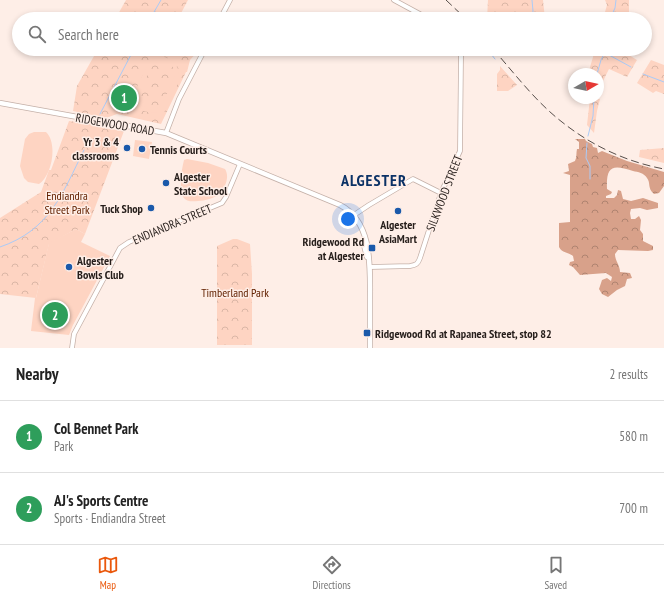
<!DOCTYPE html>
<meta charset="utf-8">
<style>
:root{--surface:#fff;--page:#f6f6f6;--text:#222;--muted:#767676;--line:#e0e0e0;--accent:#ea580c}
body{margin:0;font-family:"PT Sans Narrow",sans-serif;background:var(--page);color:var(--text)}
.compass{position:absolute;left:568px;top:68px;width:36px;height:36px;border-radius:50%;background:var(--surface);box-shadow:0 2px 6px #0003;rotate:81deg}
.you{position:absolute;left:348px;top:219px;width:14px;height:14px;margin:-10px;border:3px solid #fff;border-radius:50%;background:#1a73e8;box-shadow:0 0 0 6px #1a73e833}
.badge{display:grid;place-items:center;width:26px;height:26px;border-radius:50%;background:var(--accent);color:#fff;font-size:13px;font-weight:700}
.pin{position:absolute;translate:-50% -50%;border:2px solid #fff;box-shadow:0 1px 4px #0006}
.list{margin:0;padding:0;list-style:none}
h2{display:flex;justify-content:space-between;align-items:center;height:52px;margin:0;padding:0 16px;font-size:17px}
h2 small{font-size:13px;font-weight:400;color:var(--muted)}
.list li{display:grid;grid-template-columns:26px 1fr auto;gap:12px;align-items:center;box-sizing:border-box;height:72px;padding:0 16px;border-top:1px solid var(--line)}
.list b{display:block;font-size:15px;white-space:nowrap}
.list p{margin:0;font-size:13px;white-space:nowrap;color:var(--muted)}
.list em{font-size:13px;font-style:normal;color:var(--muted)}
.icon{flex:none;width:22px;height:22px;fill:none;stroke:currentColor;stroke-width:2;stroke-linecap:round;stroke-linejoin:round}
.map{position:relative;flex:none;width:664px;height:348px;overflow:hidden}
.search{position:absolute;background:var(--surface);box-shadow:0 2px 6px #0003;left:12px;right:12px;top:12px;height:44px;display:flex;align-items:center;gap:10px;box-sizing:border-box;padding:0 14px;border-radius:22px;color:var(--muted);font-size:15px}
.sheet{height:196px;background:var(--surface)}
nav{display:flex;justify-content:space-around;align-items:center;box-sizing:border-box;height:56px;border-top:1px solid var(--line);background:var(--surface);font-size:11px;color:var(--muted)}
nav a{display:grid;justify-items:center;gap:2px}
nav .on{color:var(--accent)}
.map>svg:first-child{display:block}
</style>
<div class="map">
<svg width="664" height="348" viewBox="0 0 664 348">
<defs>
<pattern id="forest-crowns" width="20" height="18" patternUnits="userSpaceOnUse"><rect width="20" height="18" fill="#d8a18a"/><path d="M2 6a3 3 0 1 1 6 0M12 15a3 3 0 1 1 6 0" fill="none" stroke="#af8370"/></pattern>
<pattern id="park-crowns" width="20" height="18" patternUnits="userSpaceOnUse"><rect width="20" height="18" fill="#fed4c2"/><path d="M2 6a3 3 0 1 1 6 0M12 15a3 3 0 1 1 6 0" fill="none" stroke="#dab6a6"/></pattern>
</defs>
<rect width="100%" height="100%" fill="#feeee7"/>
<!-- forest -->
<path fill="url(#forest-crowns)" d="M575 139H585L586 141 592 144 593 147 597 148 598 153 602 151 627 161 664 172V186L659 193 654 194C647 188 651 183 647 178 644 173 638 172 633 171 612 164 606 166 607 189L612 192 611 194 606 196V198H614L617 195 618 190 621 191 623 199 631 201 643 198 658 203V208L647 210 640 208 631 209 630 213 631 219H635L639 216 641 220 640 230 643 234V241L653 246V250L648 251 618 250 615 254C615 261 620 265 620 272L630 273 632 278 627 279 625 286 617 290 608 297 602 294 599 289 602 280 607 278 611 281 612 277 606 273 580 275 573 267 569 265 570 262 574 261 573 256C568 252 562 253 559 247V223L570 222V175L563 173 569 171 568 164 575 161C577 157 576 153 577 149H579V142Z"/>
<!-- park -->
<path fill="url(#park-crowns)" d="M126 0H188L178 19H117L118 17 117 16Z
M488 0H543L545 19H487Z
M605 0H629V19H603L607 5Z
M98 49H200L190 60 187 72H186L161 124 117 114 106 118 73 111 77 86Z
M594 49H619L637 60 627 77 609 69 600 87 598 86V74H588L593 57Z
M651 60 664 65V94L656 91 653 93 637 83Z
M500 66 517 85 508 91H497V74L500 70Z
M590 98 600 99 597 111 594 133 587 125Z
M69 121 103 125 104 128 124 131 85 234 76 229 49 244 36 298 0 294V218L41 192 49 170H51Z
M664 148V163L639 157 640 150Z
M233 239H237L250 244 252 274V345H217V246Z"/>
<!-- garden -->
<path fill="#fed4c2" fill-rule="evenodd" d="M164 57C176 60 181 69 177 80L179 81 160 121 155 118 158 112C146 115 133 108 135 94 136 87 147 64 152 60 156 57 160 57 164 57ZM159 61H166L170 63 174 69 175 76 162 104 157 109 148 110 141 104 138 98 139 93 151 67Z
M34 132H46C58 143 52 176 39 184L28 182 24 178 20 166 25 139 29 134Z
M135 140 152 142 149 159 133 156Z
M187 159 208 163 225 169C230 177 225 187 220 194 214 198 205 201 198 201 183 203 180 196 181 182 181 174 182 168 184 160Z
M76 229 85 234 81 242 110 256 73 325 69 335 31 331 35 298H36L49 243Z"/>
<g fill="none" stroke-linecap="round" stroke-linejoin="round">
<!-- stream -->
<path stroke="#aacbf8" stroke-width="1" d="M532 0 533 11 532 19
M150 19 161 0
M610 19 615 8 616 0
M487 49 495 59
M606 49 609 55 631 67
M597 74 601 60 606 50
M643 74 664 82
M100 114 134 49
M588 136 593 116 594 98
M587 143 586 158 590 166V179
M0 247C50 230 62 194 84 150"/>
<!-- tertiary casing -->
<g stroke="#c4b0a8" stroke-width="5.5">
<path id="tertiary" d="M394 0 429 19
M220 19 230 0
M166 133 179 99 205 49
M351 217 369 205 413 179 441 193
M370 267 410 266C416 265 418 264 420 258L441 193 460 151 461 55 459 49
M72 348 74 334 120 248 129 242 222 203 226 197 240 164"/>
</g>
<!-- secondary casing -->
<g stroke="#c4b0a8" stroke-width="6">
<path id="secondary" d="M0 103 166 133 340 205C373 222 370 267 370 299 370 315 370 332 370 348
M363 241 367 257"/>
</g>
<!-- tertiary -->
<use href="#tertiary" stroke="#fff" stroke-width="4"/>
<!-- secondary -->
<use href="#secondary" stroke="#fff" stroke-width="4.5"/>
<!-- rail -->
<path stroke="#574e4a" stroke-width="1" stroke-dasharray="8 4" stroke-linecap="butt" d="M446 0 466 19
M493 49C515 74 536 102 562 122 592 146 627 162 664 169"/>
</g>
<!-- markers -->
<g fill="#1a59aa" stroke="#feeee7" stroke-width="1.5">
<circle cx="127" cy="148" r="4"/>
<circle cx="142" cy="149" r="4"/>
<circle cx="166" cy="183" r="4"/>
<circle cx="151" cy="208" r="4"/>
<circle cx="398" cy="211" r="4"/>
<rect x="368" y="244" width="8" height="8" rx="2"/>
<circle cx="69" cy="267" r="4"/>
<rect x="363" y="329" width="8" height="8" rx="2"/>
</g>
<g text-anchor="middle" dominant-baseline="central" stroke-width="3" stroke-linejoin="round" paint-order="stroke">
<!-- street labels -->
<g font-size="12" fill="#261e1b" stroke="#feeee7">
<text transform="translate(115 124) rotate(10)">RIDGEWOOD ROAD</text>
<text transform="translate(444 193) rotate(-69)">SILKWOOD STREET</text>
<text transform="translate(172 224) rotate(-23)">ENDIANDRA STREET</text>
</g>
<!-- poi labels -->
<g font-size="12" font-weight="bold" fill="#261e1b" stroke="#feeee7" text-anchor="start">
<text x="119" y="141" text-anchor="end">Yr 3 &amp; 4<tspan x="119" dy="14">classrooms</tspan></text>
<text x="150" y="149">Tennis Courts</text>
<text x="174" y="176">Algester<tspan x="174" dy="14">State School</tspan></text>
<text x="143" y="208" text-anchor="end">Tuck Shop</text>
<text x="398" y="224" text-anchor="middle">Algester<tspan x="398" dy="14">AsiaMart</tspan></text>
<text x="364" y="241" text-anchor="end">Ridgewood Rd<tspan x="364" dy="14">at Algester</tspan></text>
<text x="77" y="260">Algester<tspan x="77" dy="14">Bowls Club</tspan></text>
<text x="375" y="333">Ridgewood Rd at Rapanea Street, stop 82</text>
</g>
<!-- park labels -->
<g font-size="12" fill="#622100" stroke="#feeee7">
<text x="67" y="195">Endiandra<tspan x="67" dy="14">Street Park</tspan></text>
<text x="235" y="292">Timberland Park</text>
</g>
<!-- district labels -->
<g font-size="16" font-weight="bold" letter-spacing="1" fill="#0b3266" stroke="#feeee7">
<text x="374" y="180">ALGESTER</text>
</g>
</g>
</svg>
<svg class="compass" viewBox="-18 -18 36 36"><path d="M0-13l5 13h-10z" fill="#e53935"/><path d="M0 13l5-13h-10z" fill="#767676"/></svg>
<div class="you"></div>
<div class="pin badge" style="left:124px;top:98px;background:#2e9e5b">1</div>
<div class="pin badge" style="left:55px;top:315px;background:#2e9e5b">2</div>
<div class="search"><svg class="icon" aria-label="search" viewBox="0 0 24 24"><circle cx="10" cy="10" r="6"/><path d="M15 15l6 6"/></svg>Search here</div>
</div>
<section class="sheet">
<h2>Nearby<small>2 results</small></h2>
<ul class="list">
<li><span class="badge" style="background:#2e9e5b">1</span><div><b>Col Bennet Park</b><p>Park</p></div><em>580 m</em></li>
<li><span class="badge" style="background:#2e9e5b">2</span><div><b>AJ's Sports Centre</b><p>Sports · Endiandra Street</p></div><em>700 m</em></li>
</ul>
</section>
<nav>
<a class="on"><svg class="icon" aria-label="map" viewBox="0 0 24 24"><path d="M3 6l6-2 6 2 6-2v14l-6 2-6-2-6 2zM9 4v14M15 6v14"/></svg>Map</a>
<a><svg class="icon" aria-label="directions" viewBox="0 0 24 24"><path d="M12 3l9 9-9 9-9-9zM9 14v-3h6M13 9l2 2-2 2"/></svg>Directions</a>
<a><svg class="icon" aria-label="saved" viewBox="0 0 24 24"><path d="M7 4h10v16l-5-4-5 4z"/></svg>Saved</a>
</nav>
